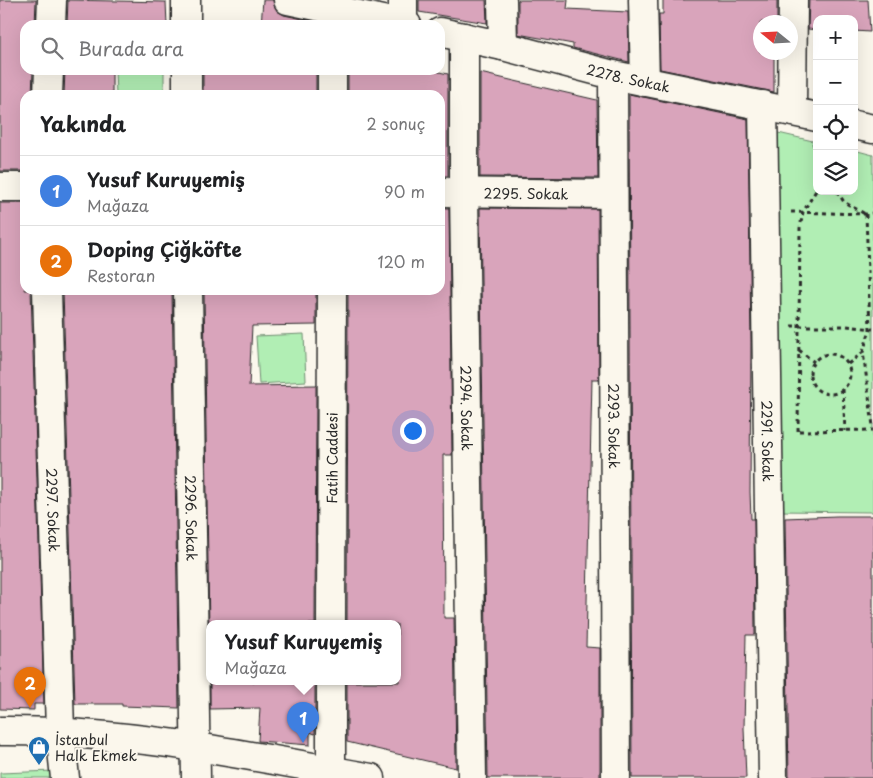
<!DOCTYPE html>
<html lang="tr">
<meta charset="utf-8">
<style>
:root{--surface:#fff;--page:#f6f6f6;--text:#202124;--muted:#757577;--line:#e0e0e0;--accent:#1f6fb2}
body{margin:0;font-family:"Playpen Sans",sans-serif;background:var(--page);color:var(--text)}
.controls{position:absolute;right:15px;top:15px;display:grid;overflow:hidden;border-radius:10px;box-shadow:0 5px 20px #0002}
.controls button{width:45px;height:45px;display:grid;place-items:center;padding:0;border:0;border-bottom:1px solid var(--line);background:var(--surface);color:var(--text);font:25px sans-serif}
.compass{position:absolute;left:753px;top:15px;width:45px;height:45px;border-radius:50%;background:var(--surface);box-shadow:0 5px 20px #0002;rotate:288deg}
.you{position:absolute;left:412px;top:430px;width:18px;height:18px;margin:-12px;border:4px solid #fff;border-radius:50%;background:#1a73e8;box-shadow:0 0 0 8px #1a73e833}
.badge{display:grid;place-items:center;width:32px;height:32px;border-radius:50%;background:var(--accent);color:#fff;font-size:16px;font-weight:700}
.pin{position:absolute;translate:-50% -41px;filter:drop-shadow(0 1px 2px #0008)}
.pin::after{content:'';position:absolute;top:26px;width:18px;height:15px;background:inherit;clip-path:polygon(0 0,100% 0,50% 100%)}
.popup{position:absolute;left:206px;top:620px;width:195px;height:65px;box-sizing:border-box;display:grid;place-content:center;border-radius:10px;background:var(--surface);filter:drop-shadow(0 1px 4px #0005);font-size:16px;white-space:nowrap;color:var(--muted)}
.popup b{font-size:19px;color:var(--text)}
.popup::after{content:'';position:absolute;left:50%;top:100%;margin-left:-10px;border:10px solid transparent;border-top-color:var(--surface)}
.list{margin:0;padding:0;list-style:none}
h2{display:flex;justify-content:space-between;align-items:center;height:65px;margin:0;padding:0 20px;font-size:21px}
h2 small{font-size:16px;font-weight:400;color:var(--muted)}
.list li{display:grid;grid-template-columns:32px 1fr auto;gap:15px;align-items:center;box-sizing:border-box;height:70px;padding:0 20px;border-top:1px solid var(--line)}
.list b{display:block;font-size:19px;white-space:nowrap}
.list p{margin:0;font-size:16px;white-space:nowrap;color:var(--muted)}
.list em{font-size:16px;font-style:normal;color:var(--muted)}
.icon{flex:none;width:28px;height:28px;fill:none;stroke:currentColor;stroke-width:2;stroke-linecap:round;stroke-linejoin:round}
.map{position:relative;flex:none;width:873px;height:778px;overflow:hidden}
.search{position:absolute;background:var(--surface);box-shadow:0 5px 20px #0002;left:20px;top:20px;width:425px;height:55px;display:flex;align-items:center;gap:12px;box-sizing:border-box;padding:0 18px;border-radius:15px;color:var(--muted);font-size:19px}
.panel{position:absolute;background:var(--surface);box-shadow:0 5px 20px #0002;left:20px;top:90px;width:425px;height:205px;border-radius:15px}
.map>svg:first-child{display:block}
</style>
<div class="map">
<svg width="873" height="778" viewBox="0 0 873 778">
<rect width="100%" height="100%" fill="#fbf7ec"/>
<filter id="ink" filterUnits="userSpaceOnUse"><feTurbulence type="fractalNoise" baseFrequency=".02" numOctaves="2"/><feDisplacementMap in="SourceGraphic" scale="10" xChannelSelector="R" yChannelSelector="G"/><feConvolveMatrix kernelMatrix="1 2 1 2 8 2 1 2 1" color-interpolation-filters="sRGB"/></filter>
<g filter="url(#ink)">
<!-- green -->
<path fill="#b1eeb4" stroke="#6e8c70" d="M115 70H164V95H116Z
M774 132 817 142V191H854V150L873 155V512L778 511Z
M304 334 306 381 259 384 256 336Z
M54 771V778H0V773Z"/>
<!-- building -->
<path fill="#d9a4bb" stroke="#2b2b2b" d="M0 0H36L35 25H25V70H33L32 95H25V171H0Z
M68 0 166 2 167 25H67Z
M263 0H273L277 11 284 15 331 25H261Z
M419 0H486L487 23 419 12Z
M518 0H568L567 9 628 12 629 62 573 48V44L518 34Z
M663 0H777V22H760V52H774V92L660 69 659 14H663Z
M809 0H868L870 32 854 31V19H817V30L808 29Z
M65 70H112V95H64Z
M203 70H316V95H203Z
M348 70H430L448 74V176H440V93L391 91V95H348Z
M480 73 597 100 598 178 480 177Z
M629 94 748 119 751 342 750 492 751 519H754L755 635H746L744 728 746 778H632Z
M0 203H25V290H31L44 704H34V710L0 709Z
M440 208H449L452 455H443L444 618H454L456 768 347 742V682H399L397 624H347L348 290H440Z
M480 208 598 209 599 379H592L586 647 600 648V778H488Z
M63 290H172L179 708 122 706V704H75Z
M204 290H316V325L252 326 249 386 316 385 315 624H209V633Z
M837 516H873V778H789L785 518Z
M210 682H315V734L310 732V745L258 741 260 708 210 709Z"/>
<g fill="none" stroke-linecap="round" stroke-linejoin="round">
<!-- street casing -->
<g stroke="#2b2b2b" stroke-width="31">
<g id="street">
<path d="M186 0V25"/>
<path d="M288 0 407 25"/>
<path d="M403 0V24"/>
<path d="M502 0 503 46"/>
<path d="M643 0 645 82"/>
<path d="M51 25 52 0"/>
<path id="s1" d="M440 32 503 46 613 75 817 117"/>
<path id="s2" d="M464 37V192L472 778"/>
<path d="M187 70V95"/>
<path id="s3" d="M613 75 616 778"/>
<path d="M48 95 49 70"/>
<path d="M332 95V70"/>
<path id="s4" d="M763 105 773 778"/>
<path d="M792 111 793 0"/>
<path d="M854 125 873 129"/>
<path d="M0 187H25"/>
<path id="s5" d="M440 192 613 194"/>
<path id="s6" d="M47 290 60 731 65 778"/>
<path id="s7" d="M188 290 196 778"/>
<path id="s8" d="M331 624 332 290"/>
<path d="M331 770V682"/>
</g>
</g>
<!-- secondary casing -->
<g stroke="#2b2b2b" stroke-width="31">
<path id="secondary" d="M0 731C125 730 248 755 371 778"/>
</g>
<!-- path -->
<path stroke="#2b2b2b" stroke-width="3" stroke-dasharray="4 4" stroke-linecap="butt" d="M813 143 817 152
M837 191 844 202 865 214
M791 212 866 214 873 213
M866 214 870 330 863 352 873 426
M791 326H846L873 329
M799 350 814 362
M810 374a20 20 0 1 1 40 0a20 20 0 1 1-40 0Z
M848 364 862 353
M843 389 845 431
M798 431 800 228 803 212 817 189
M799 431 873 430"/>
<!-- street -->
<use href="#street" stroke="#fbf7ec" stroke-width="28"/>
<!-- secondary -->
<use href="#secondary" stroke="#fbf7ec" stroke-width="28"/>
</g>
</g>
<!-- icons -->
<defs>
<g id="shop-pin" transform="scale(1.125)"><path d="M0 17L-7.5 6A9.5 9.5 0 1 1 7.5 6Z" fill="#1f6fb2" stroke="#fbf7ec"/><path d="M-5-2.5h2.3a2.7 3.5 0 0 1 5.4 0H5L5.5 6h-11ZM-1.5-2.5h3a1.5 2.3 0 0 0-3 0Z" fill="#fff"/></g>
</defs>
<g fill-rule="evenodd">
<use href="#shop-pin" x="39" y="747"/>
</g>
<g text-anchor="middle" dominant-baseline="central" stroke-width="4" stroke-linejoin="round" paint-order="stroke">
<!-- street labels -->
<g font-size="14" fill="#2b2b2b" stroke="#fbf7ec">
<text stroke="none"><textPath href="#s1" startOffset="194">2278. Sokak</textPath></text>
<text stroke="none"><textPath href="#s5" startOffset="86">2295. Sokak</textPath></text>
<text stroke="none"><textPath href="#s2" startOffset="371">2294. Sokak</textPath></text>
<text stroke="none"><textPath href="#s3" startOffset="351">2293. Sokak</textPath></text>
<text stroke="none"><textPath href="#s4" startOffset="336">2291. Sokak</textPath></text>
<text stroke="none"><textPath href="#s8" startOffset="166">Fatih Caddesi</textPath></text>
<text stroke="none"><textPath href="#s6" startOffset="220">2297. Sokak</textPath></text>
<text stroke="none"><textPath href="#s7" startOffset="228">2296. Sokak</textPath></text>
</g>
<!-- poi labels -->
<g font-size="14" fill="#2b2b2b" stroke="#fbf7ec" text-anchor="start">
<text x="55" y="739">İstanbul<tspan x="55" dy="16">Halk Ekmek</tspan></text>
</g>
</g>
</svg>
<div class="controls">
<button>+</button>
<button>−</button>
<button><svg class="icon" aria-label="locate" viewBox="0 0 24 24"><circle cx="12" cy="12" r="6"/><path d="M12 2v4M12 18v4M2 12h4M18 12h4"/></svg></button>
<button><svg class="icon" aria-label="layers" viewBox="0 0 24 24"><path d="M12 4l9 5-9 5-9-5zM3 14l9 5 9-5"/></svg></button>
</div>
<svg class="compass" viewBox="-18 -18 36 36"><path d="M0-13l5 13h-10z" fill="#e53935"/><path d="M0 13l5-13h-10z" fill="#757577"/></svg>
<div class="you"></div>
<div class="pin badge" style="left:303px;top:743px;background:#3f7fe0">1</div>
<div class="popup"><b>Yusuf Kuruyemiş</b>Mağaza</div>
<div class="pin badge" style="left:30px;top:708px;background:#e8710a">2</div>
<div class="search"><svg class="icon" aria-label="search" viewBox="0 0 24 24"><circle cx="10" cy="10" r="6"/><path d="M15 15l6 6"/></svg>Burada ara</div>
<section class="panel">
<h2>Yakında<small>2 sonuç</small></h2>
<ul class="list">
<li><span class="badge" style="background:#3f7fe0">1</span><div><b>Yusuf Kuruyemiş</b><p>Mağaza</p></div><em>90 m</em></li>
<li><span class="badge" style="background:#e8710a">2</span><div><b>Doping Çiğköfte</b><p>Restoran</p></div><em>120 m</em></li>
</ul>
</section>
</div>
